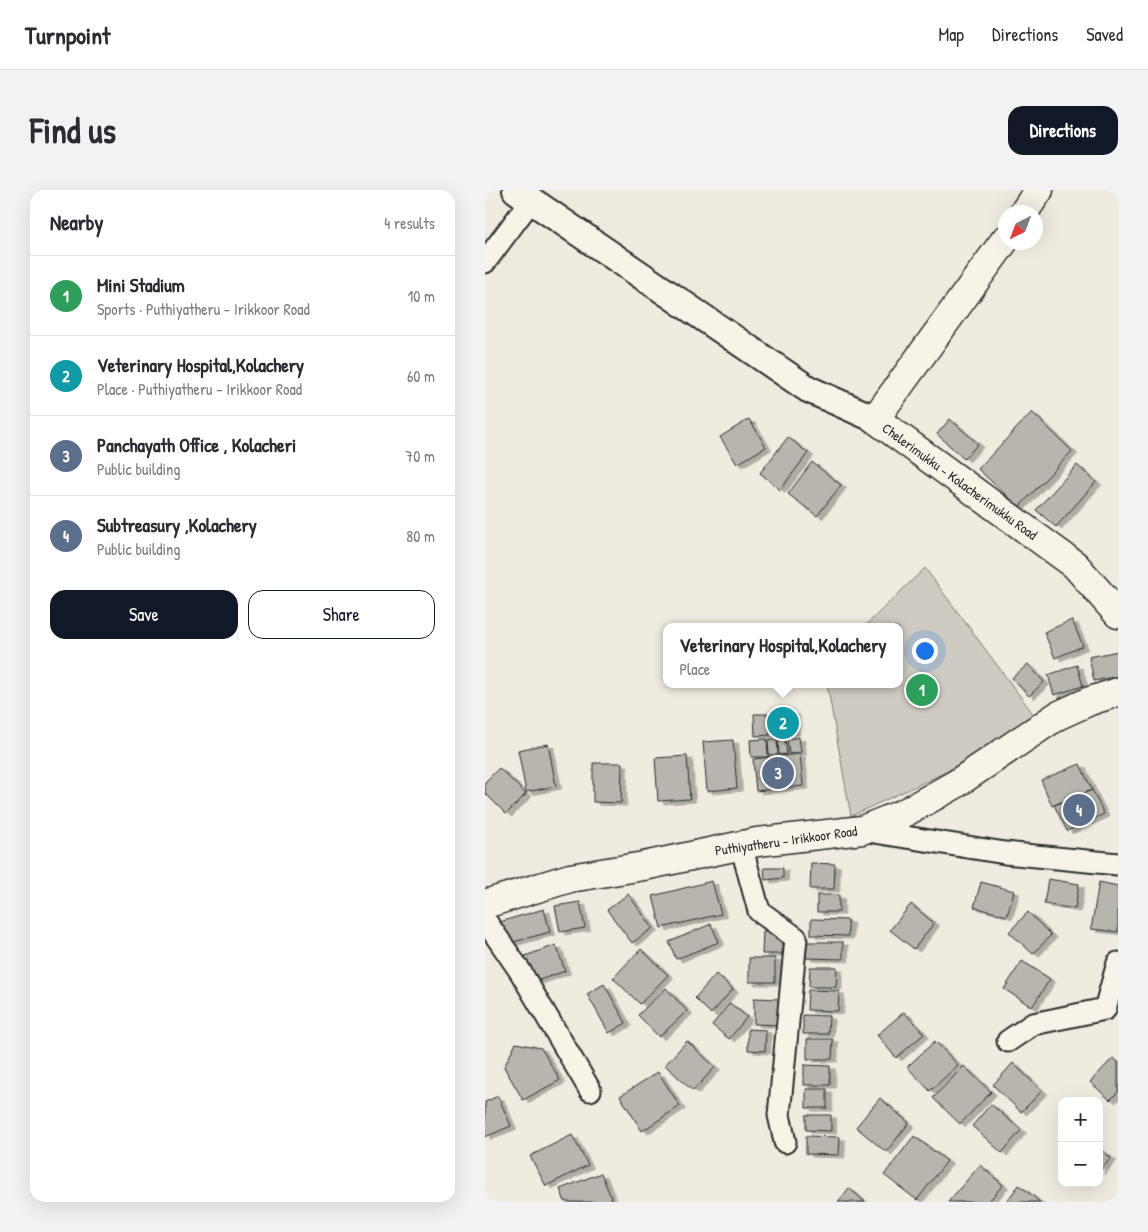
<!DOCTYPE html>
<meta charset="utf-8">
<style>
:root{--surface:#fff;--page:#f2f2f3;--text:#2b2b33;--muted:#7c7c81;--line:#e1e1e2;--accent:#111827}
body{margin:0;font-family:"Patrick Hand",sans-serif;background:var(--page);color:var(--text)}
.controls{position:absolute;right:15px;bottom:15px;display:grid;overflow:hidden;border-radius:10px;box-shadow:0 5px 20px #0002}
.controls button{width:45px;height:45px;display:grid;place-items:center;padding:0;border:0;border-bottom:1px solid var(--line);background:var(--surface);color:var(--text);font:25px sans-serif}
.compass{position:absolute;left:513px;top:15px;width:45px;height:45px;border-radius:50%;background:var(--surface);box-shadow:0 5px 20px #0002;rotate:222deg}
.you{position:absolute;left:439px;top:460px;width:18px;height:18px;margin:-12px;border:4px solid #fff;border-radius:50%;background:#1a73e8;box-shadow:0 0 0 8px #1a73e833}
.badge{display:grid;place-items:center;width:32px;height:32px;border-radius:50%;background:var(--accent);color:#fff;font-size:16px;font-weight:700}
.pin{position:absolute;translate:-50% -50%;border:2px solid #fff;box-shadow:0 1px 5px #0006}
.popup{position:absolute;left:178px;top:433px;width:240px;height:65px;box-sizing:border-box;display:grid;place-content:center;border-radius:10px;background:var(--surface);filter:drop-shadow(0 1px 4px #0005);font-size:16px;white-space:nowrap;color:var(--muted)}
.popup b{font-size:19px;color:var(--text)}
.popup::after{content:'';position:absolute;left:50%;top:100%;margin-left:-10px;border:10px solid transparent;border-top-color:var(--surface)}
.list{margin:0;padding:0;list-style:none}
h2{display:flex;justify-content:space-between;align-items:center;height:65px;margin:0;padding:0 20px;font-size:21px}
h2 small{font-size:16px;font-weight:400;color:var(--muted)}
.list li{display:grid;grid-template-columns:32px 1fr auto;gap:15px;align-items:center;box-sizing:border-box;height:80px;padding:0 20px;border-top:1px solid var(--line)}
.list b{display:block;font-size:19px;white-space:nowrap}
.list p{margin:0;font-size:16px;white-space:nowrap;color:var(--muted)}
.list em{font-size:16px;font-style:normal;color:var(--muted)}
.actions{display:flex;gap:10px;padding:15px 20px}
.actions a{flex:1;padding:11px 0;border:1px solid var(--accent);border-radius:15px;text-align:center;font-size:18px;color:var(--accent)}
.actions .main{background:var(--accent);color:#fff}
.map{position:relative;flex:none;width:633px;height:1012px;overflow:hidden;border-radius:15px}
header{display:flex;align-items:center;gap:30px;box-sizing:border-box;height:70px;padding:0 25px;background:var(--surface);border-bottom:1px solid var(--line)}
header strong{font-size:24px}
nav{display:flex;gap:28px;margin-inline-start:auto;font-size:18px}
.intro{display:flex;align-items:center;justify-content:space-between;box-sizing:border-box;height:120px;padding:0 30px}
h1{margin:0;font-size:35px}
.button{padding:12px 22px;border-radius:15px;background:var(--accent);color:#fff;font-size:18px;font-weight:700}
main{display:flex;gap:30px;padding:0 30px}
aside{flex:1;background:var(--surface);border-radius:15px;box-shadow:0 5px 20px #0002}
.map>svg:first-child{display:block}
</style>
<header>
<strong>Turnpoint</strong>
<nav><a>Map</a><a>Directions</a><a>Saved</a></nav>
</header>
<div class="intro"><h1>Find us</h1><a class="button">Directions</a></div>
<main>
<aside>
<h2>Nearby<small>4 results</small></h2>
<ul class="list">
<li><span class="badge" style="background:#2e9e5b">1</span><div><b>Mini Stadium</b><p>Sports · Puthiyatheru - Irikkoor Road</p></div><em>10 m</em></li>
<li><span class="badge" style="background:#0f9aa8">2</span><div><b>Veterinary Hospital,Kolachery</b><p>Place · Puthiyatheru - Irikkoor Road</p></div><em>60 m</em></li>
<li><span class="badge" style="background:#5c6f8a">3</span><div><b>Panchayath Office , Kolacheri</b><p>Public building</p></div><em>70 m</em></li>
<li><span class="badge" style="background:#5c6f8a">4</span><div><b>Subtreasury ,Kolachery</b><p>Public building</p></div><em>80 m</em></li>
</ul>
<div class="actions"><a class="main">Save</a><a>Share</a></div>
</aside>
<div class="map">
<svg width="633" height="1012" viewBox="0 0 633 1012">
<defs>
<filter id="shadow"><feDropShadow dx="5.5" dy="3" stdDeviation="0" flood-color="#0004"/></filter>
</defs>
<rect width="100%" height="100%" fill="#efebe0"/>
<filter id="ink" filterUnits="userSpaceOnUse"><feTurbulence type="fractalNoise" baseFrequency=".02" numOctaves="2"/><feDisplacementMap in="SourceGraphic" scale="10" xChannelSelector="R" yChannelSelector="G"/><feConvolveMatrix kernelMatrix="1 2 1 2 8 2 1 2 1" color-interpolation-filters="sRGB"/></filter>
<g filter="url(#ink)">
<!-- green -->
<path fill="#cfcbc2" stroke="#7d7b76" d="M440 378 549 525 461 582 366 626 342 494H414V437H379Z"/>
<!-- building -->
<path fill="#b8b5ae" stroke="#2b2b2b" filter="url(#shadow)" d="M547 222 587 261 534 317 493 279Z
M264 229 281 257 252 274 235 247Z
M465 229 493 254 479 269 452 244Z
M303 247 323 263 295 300 275 283Z
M327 272 356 295 332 326 303 304Z
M592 275 611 292 571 337 551 320Z
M587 430 598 456 570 468 559 442Z
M633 461V486L609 491 604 467Z
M543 474 559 492 544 506 527 488Z
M592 475 598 496 569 505 563 485Z
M308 522 309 542 288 544 286 524Z
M269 524H284L285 545 270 546Z
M314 547 316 562 304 564 302 549Z
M282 549 283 567H266L265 550Z
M292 549 293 565H284L283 550Z
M300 549 302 564 294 565 293 550Z
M248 550 252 598 222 601 218 552Z
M63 554 71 596 41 602 33 560Z
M315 564 318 596 271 601 268 569Z
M202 566 205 609 173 611 170 568Z
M108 573H137L136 613 108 612Z
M595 574 607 600 567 616 556 590Z
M14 578 41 604 21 624 0 603V592Z
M607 600 619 624 582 641 569 615Z
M326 673 350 674 349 699H325Z
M279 678H298V688L280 690Z
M563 689 594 694 590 719 559 714Z
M227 691 236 724 176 738 168 706Z
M496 692 529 701 522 726 489 717Z
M614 692 633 696V742L606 739Z
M143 704 168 738 147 753 122 720Z
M332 705H354V722H332Z
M95 712 100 738 75 742 70 716Z
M426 714 449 733 429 759 405 740Z
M59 719 65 742 17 755 11 733Z
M543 722 566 745 548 764 524 742Z
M326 729 363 730V746L326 745Z
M226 734 234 752 191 769 184 752Z
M278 741H297V764H277Z
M321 752H358V769L321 768Z
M71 755 80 781 49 792 40 766Z
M156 759 183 785 155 814 128 788Z
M264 768H290V792H264Z
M537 771 565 789 547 817 519 799Z
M325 777H352L351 797H324Z
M231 784 248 799 226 824 210 808Z
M119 794 141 833 124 843 102 804Z
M181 798 202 821 174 847 153 825Z
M323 800 354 801 353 821 322 820Z
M269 808 296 809V835L269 834Z
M245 813 262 827 244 849 227 835Z
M419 822 439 844 411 868 392 845Z
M318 825 344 826 343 844H318Z
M263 839 281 840 280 861 263 860Z
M322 849H348L347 869H322Z
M202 851 230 877 208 901 180 875Z
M450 851 473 875 445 901 422 877Z
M31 853 56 858 75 890 38 910 19 877Z
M628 868 633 872V902L625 910 605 892Z
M528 873 557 901 536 922 508 895Z
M319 875 345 876V895H319Z
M479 876 506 902 475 934 448 908Z
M173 882 195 916 157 941 135 906Z
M321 899H342V918H321Z
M13 906 26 936 0 947V912Z
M395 908 424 933 401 962 371 937Z
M506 914 536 940 517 963 487 936Z
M321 925H346V941L321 940Z
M87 945 103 975 61 996 45 966Z
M321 946 355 947 354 965 321 964Z
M429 946 462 971 432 1010 399 985Z
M614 958 626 968 614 982Z
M495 975 518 995 503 1012H463Z
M116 983 128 1012H80L75 999Z
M534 995 555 1012H521Z
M364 998 380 1012H353Z"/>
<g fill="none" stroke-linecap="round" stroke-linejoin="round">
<!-- minor casing -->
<g stroke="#2b2b2b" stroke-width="25">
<path id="minor" d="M0 72 47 9
M377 640 520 663 633 674
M256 655 274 721 311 748 294 925 300 952
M0 730 35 781 105 900
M523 851 548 834 620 819 633 773"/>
</g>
<!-- tertiary casing -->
<g stroke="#2b2b2b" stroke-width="30">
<path id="tertiary" d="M31 0 323 199 390 229"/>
</g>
<!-- secondary casing -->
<g stroke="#2b2b2b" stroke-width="31">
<path id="secondary" d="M539 22 554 0
M520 50 390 229 590 375 633 424
M0 714 85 688 159 676 272 652 377 640 419 623 471 594 572 526 605 511 633 502"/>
</g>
<!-- minor -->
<use href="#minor" stroke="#f7f3e8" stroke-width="21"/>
<!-- tertiary -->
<use href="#tertiary" stroke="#f7f3e8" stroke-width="26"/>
<!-- secondary -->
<use href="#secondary" stroke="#f7f3e8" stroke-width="28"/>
</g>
</g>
<g text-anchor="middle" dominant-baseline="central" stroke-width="5" stroke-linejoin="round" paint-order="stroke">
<!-- street labels -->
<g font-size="14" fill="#2b2b2b" stroke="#f7f3e8">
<text transform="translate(475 291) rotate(36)">Chelerimukku - Kolacherimukku Road</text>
<text transform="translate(301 650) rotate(-8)">Puthiyatheru - Irikkoor Road</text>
</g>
</g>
</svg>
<div class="controls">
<button>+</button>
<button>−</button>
</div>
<svg class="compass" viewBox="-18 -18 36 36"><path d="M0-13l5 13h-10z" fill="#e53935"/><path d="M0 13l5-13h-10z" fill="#7c7c81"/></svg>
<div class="you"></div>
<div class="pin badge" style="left:437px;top:500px;background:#2e9e5b">1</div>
<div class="pin badge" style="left:298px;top:533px;background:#0f9aa8">2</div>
<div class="popup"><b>Veterinary Hospital,Kolachery</b>Place</div>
<div class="pin badge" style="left:293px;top:583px;background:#5c6f8a">3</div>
<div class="pin badge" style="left:594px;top:620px;background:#5c6f8a">4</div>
</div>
</main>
